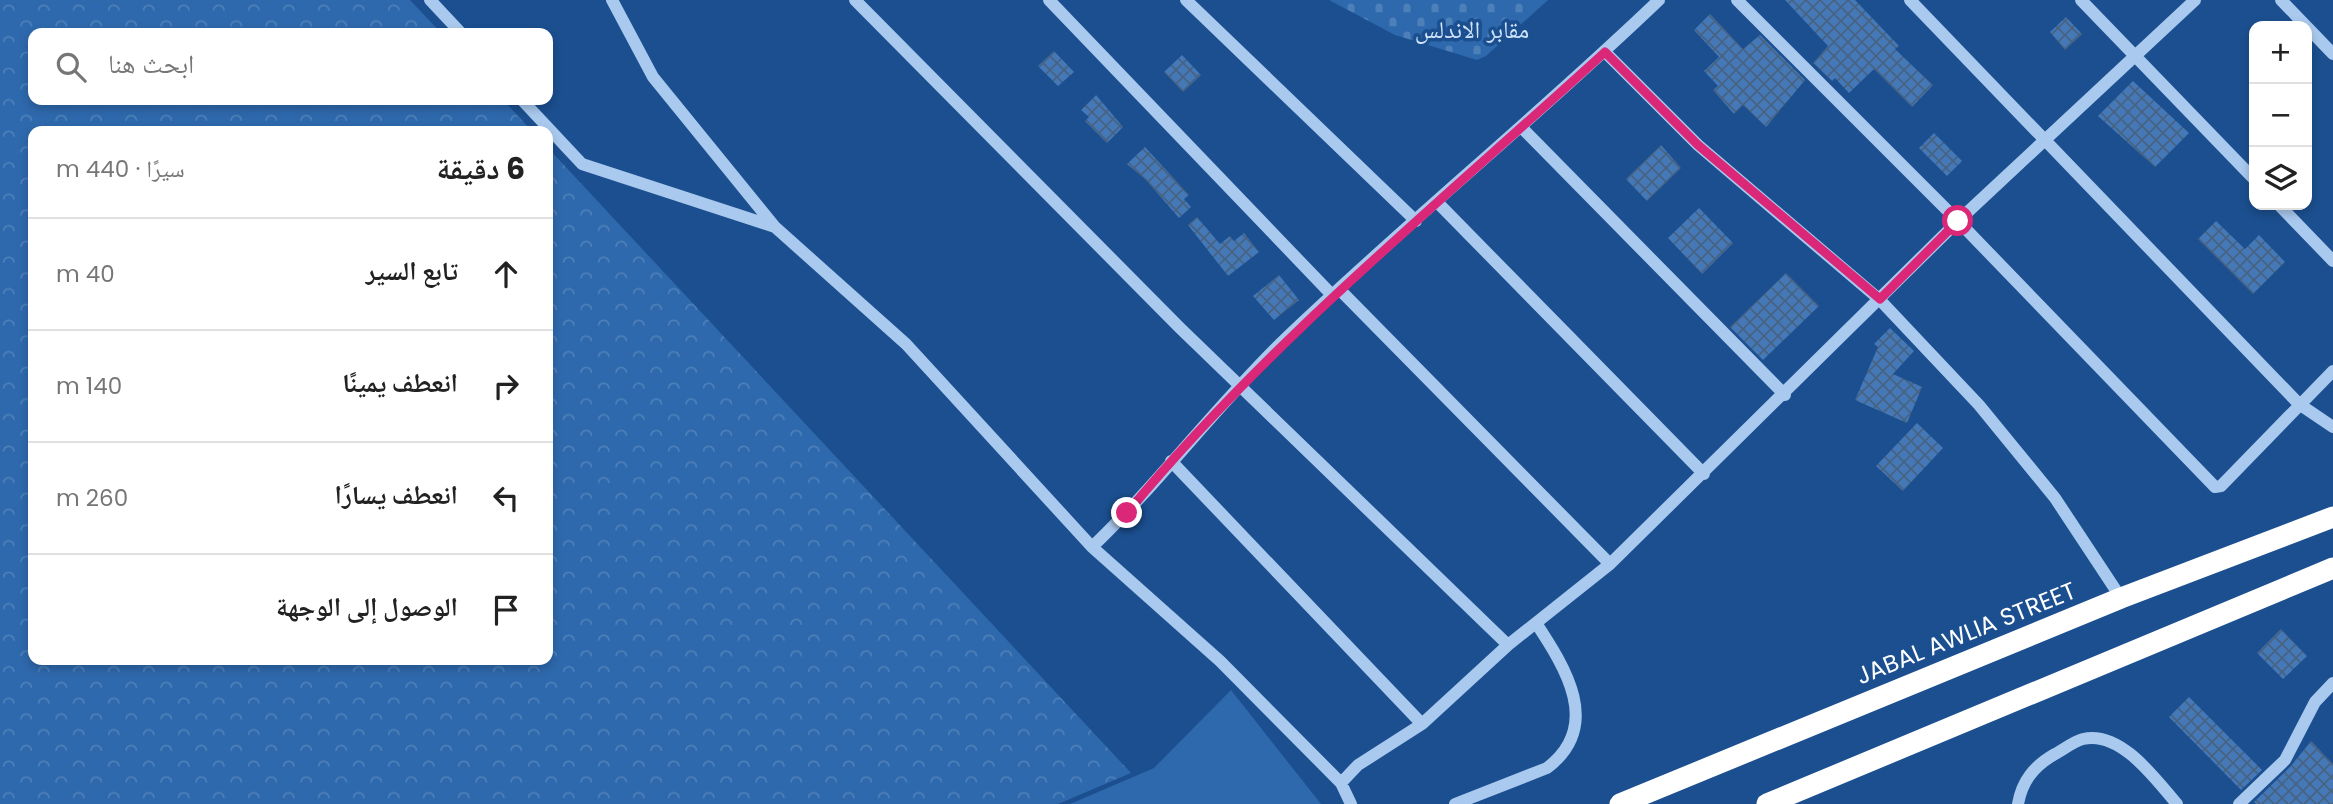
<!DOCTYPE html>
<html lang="ar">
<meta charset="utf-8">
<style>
:root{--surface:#fff;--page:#f2f2f2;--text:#222;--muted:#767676;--line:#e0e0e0}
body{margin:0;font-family:Poppins,"Noto Naskh Arabic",sans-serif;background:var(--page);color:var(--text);direction:rtl}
.controls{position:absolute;right:21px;top:21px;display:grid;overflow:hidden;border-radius:14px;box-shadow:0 4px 10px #0003}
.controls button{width:63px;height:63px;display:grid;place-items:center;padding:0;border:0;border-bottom:2px solid var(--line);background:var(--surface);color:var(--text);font:35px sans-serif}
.stop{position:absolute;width:21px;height:21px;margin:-16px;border:5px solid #db2777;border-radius:50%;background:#fff}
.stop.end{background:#db2777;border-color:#fff;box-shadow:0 2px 7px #0008}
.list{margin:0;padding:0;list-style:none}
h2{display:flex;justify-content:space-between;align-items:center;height:91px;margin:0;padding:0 28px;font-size:30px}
h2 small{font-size:23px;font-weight:400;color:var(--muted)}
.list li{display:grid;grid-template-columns:46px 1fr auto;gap:21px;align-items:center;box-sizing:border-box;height:112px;padding:0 28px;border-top:2px solid var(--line)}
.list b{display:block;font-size:26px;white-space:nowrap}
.list em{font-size:23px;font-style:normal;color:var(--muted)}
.icon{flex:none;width:38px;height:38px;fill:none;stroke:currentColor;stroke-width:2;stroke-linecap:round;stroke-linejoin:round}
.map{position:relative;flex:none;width:2333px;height:804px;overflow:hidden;direction:ltr}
.search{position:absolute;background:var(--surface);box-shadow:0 4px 10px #0003;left:28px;top:28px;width:525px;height:77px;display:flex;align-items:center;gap:18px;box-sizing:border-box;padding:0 24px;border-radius:14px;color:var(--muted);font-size:26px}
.panel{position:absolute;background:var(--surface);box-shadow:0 4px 10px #0003;left:28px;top:126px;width:525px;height:539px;border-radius:14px;direction:rtl}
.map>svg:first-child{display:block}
</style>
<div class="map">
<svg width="2333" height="804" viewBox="0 0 2333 804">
<defs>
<pattern id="cemetery-stones" width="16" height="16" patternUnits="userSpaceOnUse" patternTransform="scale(1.75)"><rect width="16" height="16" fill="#2e69ad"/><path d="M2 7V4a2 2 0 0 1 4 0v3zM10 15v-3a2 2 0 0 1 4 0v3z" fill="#4d80b9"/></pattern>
<pattern id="park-crowns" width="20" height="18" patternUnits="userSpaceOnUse" patternTransform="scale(1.75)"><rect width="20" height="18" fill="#2e69ad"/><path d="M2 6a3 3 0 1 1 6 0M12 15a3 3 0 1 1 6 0" fill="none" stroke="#4d80b9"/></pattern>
<pattern id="building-cross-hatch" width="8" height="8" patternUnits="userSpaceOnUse" patternTransform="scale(1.75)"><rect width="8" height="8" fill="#4478b7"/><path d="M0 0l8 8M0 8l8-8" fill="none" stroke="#486282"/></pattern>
</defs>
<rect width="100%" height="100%" fill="#1b4f8f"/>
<!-- grass -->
<path fill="#2e69ad" d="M1231 690 1321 804H1070L1154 768Z"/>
<!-- cemetery -->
<path fill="url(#cemetery-stones)" d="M1329 0H1548L1486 56 1477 60 1395 35Z"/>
<!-- park -->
<path fill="url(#park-crowns)" d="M0 0H410L441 33H33V100H503L532 131H33V660H548V148L1131 773 1058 804H0Z"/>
<!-- building -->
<path fill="url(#building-cross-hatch)" d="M1785 0H1855L1899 46 1895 49 1933 85 1912 107 1874 69 1849 93 1835 78 1832 81 1813 63 1828 46Z
M1710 14 1743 49 1760 35 1805 80 1766 127 1743 105 1734 114 1713 90 1718 86 1704 71 1719 57 1694 30Z
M2066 17 2082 34 2065 50 2050 32Z
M1054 51 1074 72 1058 86 1038 66Z
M1182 55 1201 75 1183 92 1164 72Z
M2133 81 2189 133 2155 167 2098 116Z
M1096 95 1123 127 1107 143 1085 121 1089 117 1081 110Z
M1934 133 1962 161 1947 176 1919 148Z
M1661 145 1681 168 1647 201 1626 179Z
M1145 147 1189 195 1184 199 1191 207 1179 218 1146 180 1127 164Z
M1699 208 1733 243 1702 274 1668 238Z
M1197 217 1220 244 1230 236 1234 241 1244 233 1259 252 1228 276 1188 225Z
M2216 221 2245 249 2259 235 2285 262 2253 294 2198 239Z
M1786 273 1819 306 1763 360 1730 327Z
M1279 275 1299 300 1274 320 1253 296Z
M1890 328 1914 351 1893 374 1922 387 1907 423 1855 400 1878 347 1874 344Z
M1917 423 1943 448 1903 491 1876 466Z
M2281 629 2307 656 2283 679 2257 653Z
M2189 697 2262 770 2241 790 2169 717Z
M2311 741 2333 764V804H2256L2254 802 2291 766Z"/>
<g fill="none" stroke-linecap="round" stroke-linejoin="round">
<!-- minor -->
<path stroke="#a9c9ee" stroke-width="12" d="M430 0 461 33
M612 0 653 77 775 227 906 344 1092 547 1220 661 1341 783 1351 804
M855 0 1180 328 1508 645
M1049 0 1332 295
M1186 0 1416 221
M1737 0 1958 221 2215 487 2221 486 2333 371
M1910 0 2299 404 2333 427
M2081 0 2254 179
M2281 0 2306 26
M2307 27 2333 54
M1605 52 1698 145 1879 299 1979 405 2055 498 2121 598
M522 100 582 164 775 227
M1522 128 1785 395
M1438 203 1704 474
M2279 205 2333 261
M1340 290 1610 564
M1171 461 1422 724
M1092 547C1160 482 1216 406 1283 341 1405 224 1537 117 1659 0
M1341 783 1358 765 1422 724 1508 645 1610 564 1958 221 2195 0
M1455 804 1547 768C1603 726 1565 667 1536 623
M2018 804C2022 781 2034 766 2055 754 2063 750 2074 741 2083 739 2121 730 2156 780 2177 804
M2239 804 2285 760 2315 702 2333 683"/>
<!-- highway -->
<path stroke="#fff" stroke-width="21" d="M1620 804 2121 598 2333 517
M1767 804 2333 568"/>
</g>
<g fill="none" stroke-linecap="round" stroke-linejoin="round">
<!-- route -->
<path stroke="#db2777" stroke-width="9" d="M1127 513C1269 341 1441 202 1605 52L1698 145 1880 299 1958 221"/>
</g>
<g text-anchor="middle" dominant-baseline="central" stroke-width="7" stroke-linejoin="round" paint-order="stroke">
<!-- park labels -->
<g font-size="24" fill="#cfe3fa" stroke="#1b4f8f">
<text x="1472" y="29">مقابر الاندلس</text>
</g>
<!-- street labels -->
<g font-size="24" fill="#fff" stroke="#1b4f8f">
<text transform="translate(1966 633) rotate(-22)">JABAL AWLIA STREET</text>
</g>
</g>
</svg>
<div class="controls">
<button>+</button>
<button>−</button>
<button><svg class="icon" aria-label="layers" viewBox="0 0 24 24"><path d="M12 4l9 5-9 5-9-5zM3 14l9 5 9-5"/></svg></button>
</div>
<div class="stop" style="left:1958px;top:221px"></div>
<div class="stop end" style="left:1127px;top:513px"></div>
<div class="search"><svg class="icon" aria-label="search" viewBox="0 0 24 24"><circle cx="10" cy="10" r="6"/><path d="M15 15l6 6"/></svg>ابحث هنا</div>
<section class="panel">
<h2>6 دقيقة<small>سيرًا · 440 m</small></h2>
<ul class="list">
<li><svg class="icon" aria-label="ahead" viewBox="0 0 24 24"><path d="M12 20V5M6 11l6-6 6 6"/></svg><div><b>تابع السير</b></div><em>40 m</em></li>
<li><svg class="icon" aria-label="right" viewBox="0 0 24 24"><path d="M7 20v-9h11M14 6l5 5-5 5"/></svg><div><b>انعطف يمينًا</b></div><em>140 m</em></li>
<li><svg class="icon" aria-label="left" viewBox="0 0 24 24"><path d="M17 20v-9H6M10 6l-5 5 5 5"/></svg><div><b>انعطف يسارًا</b></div><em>260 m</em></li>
<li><svg class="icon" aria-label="arrive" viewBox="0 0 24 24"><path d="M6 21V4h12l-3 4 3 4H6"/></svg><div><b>الوصول إلى الوجهة</b></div></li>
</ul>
</section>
</div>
